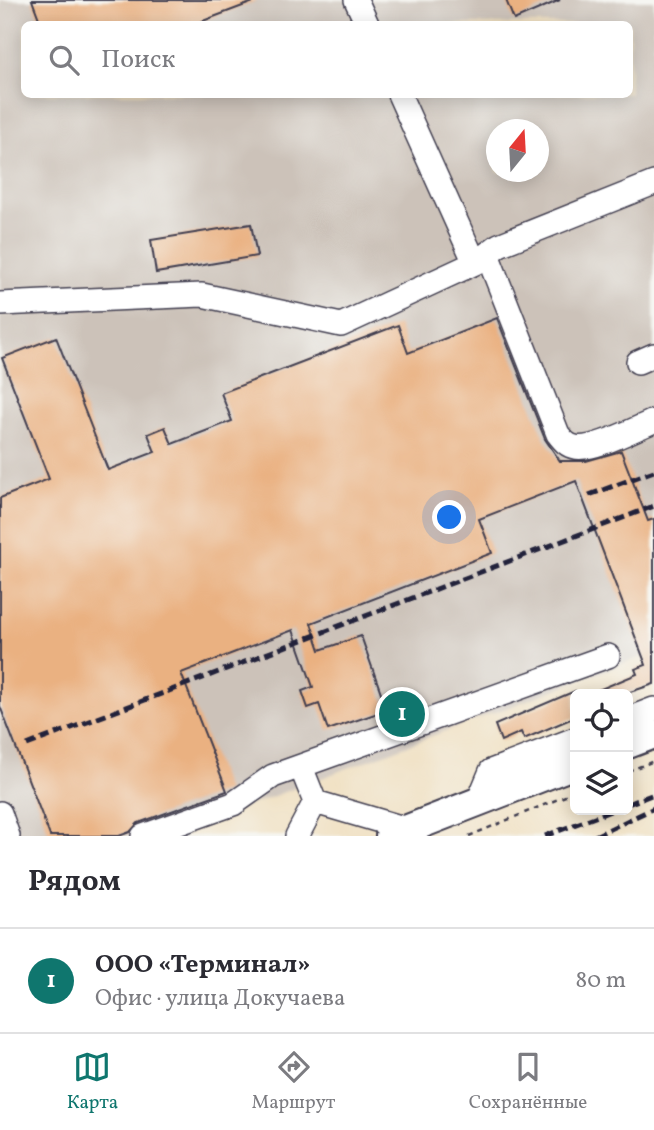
<!DOCTYPE html>
<html lang="ru">
<meta charset="utf-8">
<style>
:root{--surface:#fff;--page:#f7f7f7;--text:#2b2b33;--muted:#7c7c81;--line:#e1e1e2;--accent:#0f766e}
body{margin:0;font-family:Vollkorn,serif;background:var(--page);color:var(--text)}
.controls{position:absolute;right:21px;bottom:21px;display:grid;overflow:hidden;border-radius:10px;box-shadow:0 4px 18px #0003}
.controls button{width:63px;height:63px;display:grid;place-items:center;padding:0;border:0;border-bottom:2px solid var(--line);background:var(--surface);color:var(--text);font:35px sans-serif}
.compass{position:absolute;left:486px;top:119px;width:63px;height:63px;border-radius:50%;background:var(--surface);box-shadow:0 4px 18px #0003;rotate:18deg}
.you{position:absolute;left:450px;top:518px;width:24px;height:24px;margin:-18px;border:5px solid #fff;border-radius:50%;background:#1a73e8;box-shadow:0 0 0 10px #1a73e833}
.badge{display:grid;place-items:center;width:46px;height:46px;border-radius:50%;background:var(--accent);color:#fff;font-size:23px;font-weight:700}
.pin{position:absolute;translate:-50% -50%;border:4px solid #fff;box-shadow:0 2px 7px #0006}
.list{margin:0;padding:0;list-style:none}
h2{display:flex;justify-content:space-between;align-items:center;height:91px;margin:0;padding:0 28px;font-size:30px}
h2 small{font-size:23px;font-weight:400;color:var(--muted)}
.list li{display:grid;grid-template-columns:46px 1fr auto;gap:21px;align-items:center;box-sizing:border-box;height:105px;padding:0 28px;border-top:2px solid var(--line)}
.list b{display:block;font-size:26px;white-space:nowrap}
.list p{margin:0;font-size:23px;white-space:nowrap;color:var(--muted)}
.list em{font-size:23px;font-style:normal;color:var(--muted)}
.icon{flex:none;width:38px;height:38px;fill:none;stroke:currentColor;stroke-width:2;stroke-linecap:round;stroke-linejoin:round}
.map{position:relative;flex:none;width:654px;height:836px;overflow:hidden}
.search{position:absolute;background:var(--surface);box-shadow:0 4px 18px #0003;left:21px;right:21px;top:21px;height:77px;display:flex;align-items:center;gap:18px;box-sizing:border-box;padding:0 24px;border-radius:10px;color:var(--muted);font-size:26px}
.sheet{height:196px;background:var(--surface)}
nav{display:flex;justify-content:space-around;align-items:center;box-sizing:border-box;height:98px;border-top:2px solid var(--line);background:var(--surface);font-size:19px;color:var(--muted)}
nav a{display:grid;justify-items:center;gap:4px}
nav .on{color:var(--accent)}
.map>svg:first-child{display:block}
</style>
<div class="map">
<svg width="654" height="836" viewBox="0 0 654 836">
<rect width="100%" height="100%" fill="#f6f6f2"/>
<filter id="ink" filterUnits="userSpaceOnUse"><feTurbulence type="fractalNoise" baseFrequency=".0143" numOctaves="2"/><feDisplacementMap in="SourceGraphic" scale="14" xChannelSelector="R" yChannelSelector="G"/><feConvolveMatrix kernelMatrix="1 2 1 2 8 2 1 2 1" color-interpolation-filters="sRGB"/></filter>
<filter id="wash" filterUnits="userSpaceOnUse"><feTurbulence type="fractalNoise" baseFrequency=".00686" numOctaves="4" result="noise"/><feDisplacementMap in="SourceGraphic" scale="28" xChannelSelector="R" yChannelSelector="G"/><feGaussianBlur stdDeviation="1.57" result="paint"/><feColorMatrix in="noise" values="0 0 0 0 0 0 0 0 0 0 0 0 0 0 0 0 0 1.4 0 .05"/><feComposite in="paint" operator="in"/></filter>
<g filter="url(#wash)">
<rect width="100%" height="100%" fill="#f0dfbf"/>
<!-- industrial -->
<path fill="#ccc2b9" fill-rule="evenodd" d="M0 0H654V652L168 836H0ZM24 24H630V94H24ZM496 130H538V172H496Z"/>
<g id="blocks">
<!-- building -->
<path fill="#eab181" d="M32 0H256V1L195 24H41Z
M506 0H560L514 20Z
M251 224 257 256 156 273 151 240Z
M497 318 545 439 560 461H586L621 451 648 521 654 519V684L624 694H589L637 674 635 669 646 665 576 481 479 519 492 553 311 623 320 650 361 636 387 710 328 730 319 704 308 708 302 691 313 687 293 630 181 673 227 791 138 823 130 832 119 836H50L0 706V498L49 479 2 358 56 337 108 470 155 452 148 434 165 427 172 444 232 421 221 393 398 325 408 353Z
M575 691V717L524 739 521 732 501 741 495 725Z
M406 697 411 712 392 719 387 704Z"/>
</g>
</g>
<g filter="url(#ink)">
<use href="#blocks" fill-opacity="0" stroke="#413e4f" stroke-width="2"/>
<g fill="none" stroke-linecap="round" stroke-linejoin="round">
<!-- minor casing -->
<g stroke="#413e4f" stroke-width="26">
<path id="minor" d="M356 0 367 24
M399 94 475 263
M487 254 558 434C563 440 567 446 575 447 594 451 636 428 654 421
M0 304 202 295 341 325 475 263 499 245 654 183
M638 362 654 355
M628 719 654 709
M301 767 315 802 407 829
M478 802 491 771 575 739
M0 813 8 836
M143 836 233 804 273 776 608 656
M297 836 315 802"/>
</g>
<!-- major casing -->
<g stroke="#413e4f" stroke-width="32">
<path id="major" d="M628 744 654 734
M390 836 575 764"/>
</g>
<!-- path -->
<path stroke="#413e4f" stroke-width="2.5" stroke-dasharray="5 5" stroke-linecap="butt" d="M628 771 654 761
M469 836 575 792"/>
<!-- minor -->
<use href="#minor" stroke="#fff" stroke-width="23"/>
<!-- major -->
<use href="#major" stroke="#fff" stroke-width="28"/>
<!-- rail -->
<path stroke="#22223b" stroke-width="5" stroke-dasharray="10 5" stroke-linecap="butt" d="M589 495 654 471
M27 745 654 506
M628 804 654 794
M545 836 613 810
M595 836 654 808"/>
</g>
</g>
</svg>
<div class="controls">
<button><svg class="icon" aria-label="locate" viewBox="0 0 24 24"><circle cx="12" cy="12" r="6"/><path d="M12 2v4M12 18v4M2 12h4M18 12h4"/></svg></button>
<button><svg class="icon" aria-label="layers" viewBox="0 0 24 24"><path d="M12 4l9 5-9 5-9-5zM3 14l9 5 9-5"/></svg></button>
</div>
<svg class="compass" viewBox="-18 -18 36 36"><path d="M0-13l5 13h-10z" fill="#e53935"/><path d="M0 13l5-13h-10z" fill="#7c7c81"/></svg>
<div class="you"></div>
<div class="pin badge" style="left:402px;top:714px">1</div>
<div class="search"><svg class="icon" aria-label="search" viewBox="0 0 24 24"><circle cx="10" cy="10" r="6"/><path d="M15 15l6 6"/></svg>Поиск</div>
</div>
<section class="sheet">
<h2>Рядом<small></small></h2>
<ul class="list">
<li><span class="badge">1</span><div><b>ООО «Терминал»</b><p>Офис · улица Докучаева</p></div><em>80 m</em></li>
</ul>
</section>
<nav>
<a class="on"><svg class="icon" aria-label="map" viewBox="0 0 24 24"><path d="M3 6l6-2 6 2 6-2v14l-6 2-6-2-6 2zM9 4v14M15 6v14"/></svg>Карта</a>
<a><svg class="icon" aria-label="directions" viewBox="0 0 24 24"><path d="M12 3l9 9-9 9-9-9zM9 14v-3h6M13 9l2 2-2 2"/></svg>Маршрут</a>
<a><svg class="icon" aria-label="saved" viewBox="0 0 24 24"><path d="M7 4h10v16l-5-4-5 4z"/></svg>Сохранённые</a>
</nav>
